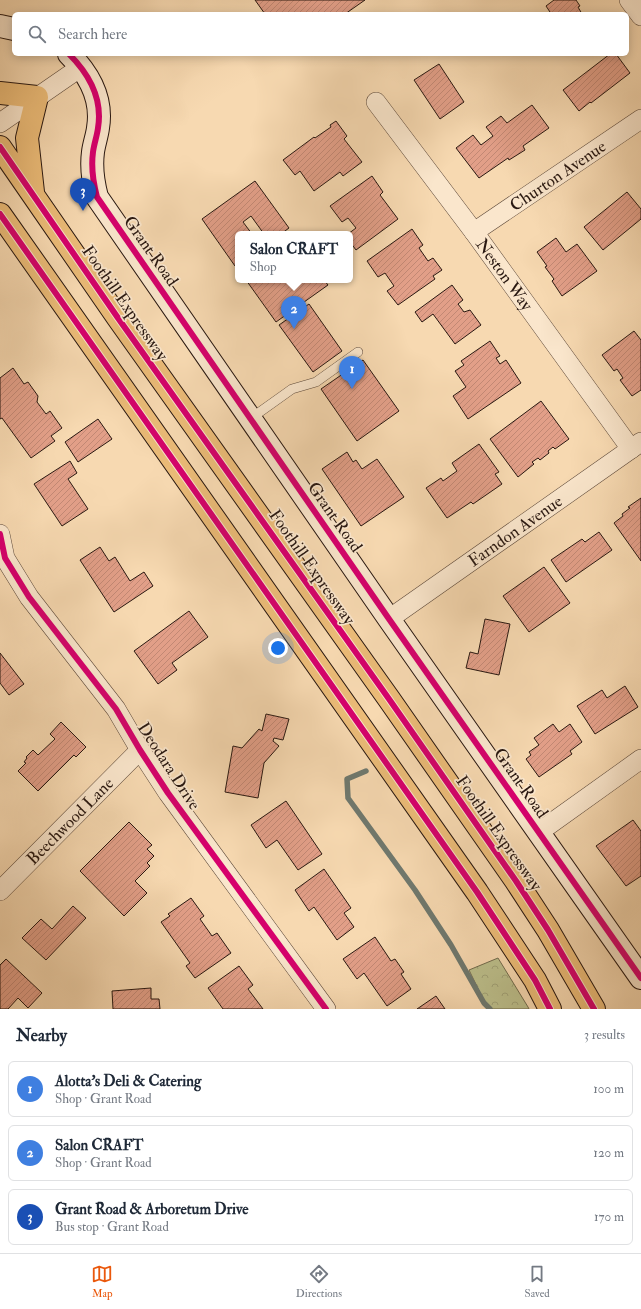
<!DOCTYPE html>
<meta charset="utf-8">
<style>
:root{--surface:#fff;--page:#f6f6f7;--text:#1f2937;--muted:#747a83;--line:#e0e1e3;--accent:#ea580c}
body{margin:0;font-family:"IM FELL Double Pica",serif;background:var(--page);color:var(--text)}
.you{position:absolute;left:278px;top:648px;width:14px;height:14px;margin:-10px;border:3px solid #fff;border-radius:50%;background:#1a73e8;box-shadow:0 0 0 6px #1a73e833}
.badge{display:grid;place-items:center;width:26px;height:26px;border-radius:50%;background:var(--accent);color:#fff;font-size:13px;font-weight:700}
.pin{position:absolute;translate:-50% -33px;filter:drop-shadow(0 1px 2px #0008)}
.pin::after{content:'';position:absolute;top:21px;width:14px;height:12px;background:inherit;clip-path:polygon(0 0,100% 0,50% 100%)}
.popup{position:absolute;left:235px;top:231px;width:118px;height:52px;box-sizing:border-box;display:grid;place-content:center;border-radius:6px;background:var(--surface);filter:drop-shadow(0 1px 3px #0005);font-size:13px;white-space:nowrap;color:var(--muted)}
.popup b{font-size:15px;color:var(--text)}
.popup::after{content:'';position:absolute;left:50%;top:100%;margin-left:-8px;border:8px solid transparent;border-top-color:var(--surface)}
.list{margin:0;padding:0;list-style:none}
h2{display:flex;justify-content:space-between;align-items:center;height:52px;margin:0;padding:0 16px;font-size:17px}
h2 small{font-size:13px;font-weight:400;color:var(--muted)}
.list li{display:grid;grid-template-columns:26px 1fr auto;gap:12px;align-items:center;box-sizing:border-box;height:56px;margin:0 8px 8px;padding:0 8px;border:1px solid var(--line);border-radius:6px}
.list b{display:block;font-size:15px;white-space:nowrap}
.list p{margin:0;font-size:13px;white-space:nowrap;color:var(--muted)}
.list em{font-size:13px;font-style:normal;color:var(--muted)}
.icon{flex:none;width:22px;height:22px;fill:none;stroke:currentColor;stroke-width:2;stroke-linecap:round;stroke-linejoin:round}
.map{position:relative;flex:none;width:641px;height:1009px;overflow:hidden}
.search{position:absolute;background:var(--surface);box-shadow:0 2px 10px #0003;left:12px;right:12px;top:12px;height:44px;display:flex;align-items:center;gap:10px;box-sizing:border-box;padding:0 14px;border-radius:6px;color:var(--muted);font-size:15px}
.sheet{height:244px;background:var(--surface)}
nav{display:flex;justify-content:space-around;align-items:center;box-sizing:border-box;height:56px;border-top:1px solid var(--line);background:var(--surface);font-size:11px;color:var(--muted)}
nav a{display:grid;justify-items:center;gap:2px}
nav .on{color:var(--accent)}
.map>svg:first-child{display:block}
</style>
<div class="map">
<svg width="641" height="1009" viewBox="0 0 641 1009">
<defs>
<pattern id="forest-crowns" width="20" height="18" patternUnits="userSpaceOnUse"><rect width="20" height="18" fill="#bcbf8c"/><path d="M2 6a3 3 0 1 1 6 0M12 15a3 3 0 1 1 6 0" fill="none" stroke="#a2a378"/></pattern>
<pattern id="building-hatch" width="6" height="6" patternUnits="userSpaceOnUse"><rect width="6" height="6" fill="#e29f88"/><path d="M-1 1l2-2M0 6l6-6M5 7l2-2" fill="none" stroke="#c28874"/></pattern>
</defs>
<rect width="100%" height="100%" fill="#f7d9b1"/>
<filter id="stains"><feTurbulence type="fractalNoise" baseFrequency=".005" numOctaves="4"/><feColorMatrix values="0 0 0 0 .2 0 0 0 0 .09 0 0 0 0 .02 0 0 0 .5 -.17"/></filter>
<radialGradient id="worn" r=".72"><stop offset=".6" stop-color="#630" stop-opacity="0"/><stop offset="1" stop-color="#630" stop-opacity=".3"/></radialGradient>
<!-- forest -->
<path fill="url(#forest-crowns)" stroke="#726c4e" d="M498 958 528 1007 529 1009H488L469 970Z"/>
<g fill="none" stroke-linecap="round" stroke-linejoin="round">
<!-- stream -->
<path stroke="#6f796f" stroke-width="5.5" d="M366 771 347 779 348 798 415 890 451 945 484 1003 490 1009"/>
</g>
<!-- building -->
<path fill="url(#building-hatch)" stroke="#291811" d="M255 0H365L345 14H265Z
M554 0H576L580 6 578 7 582 14H546L550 12 546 6Z
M610 54H616L630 73 591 103 590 102 579 111 563 90Z
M439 64 464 102 440 119 414 80Z
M532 105 549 128 523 146 525 150 509 160 508 158 479 178 456 148 473 135 481 145 493 136 486 127 501 116 507 123Z
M336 121 347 136 344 139 362 162 343 176 340 172 314 191 300 171 295 175 283 160 314 137 315 138 331 127 330 125Z
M372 176 383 192 380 195 398 219 356 250 350 242V234H348L356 228 348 218 342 222 330 206Z
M255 181 289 228 281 234H264L251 216 243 222 252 234H238V264L235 266 202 219Z
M627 192 641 209V219L603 250 584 227Z
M412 229 423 245 419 248 428 261 433 258 442 270 433 276 435 279 398 305 387 291 394 286 385 273 378 277 367 261Z
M556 238 566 252 577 244 597 271 562 296 552 281 554 279 545 267 547 266 537 252Z
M246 280H289L291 283 295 280H324L328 285 276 322Z
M452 285 463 300 458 304 464 312 470 310 481 325 455 344 433 314 422 322 415 312Z
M309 304 342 351 313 372 279 325Z
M634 331 641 340V390L632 396 620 380 623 378 617 369 614 371 602 355Z
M490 341 500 356 496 358 500 364 506 360 521 383 468 419 453 396 466 387 455 371 464 365 461 361Z
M363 360 399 411 357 441 321 389Z
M13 368 24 384 28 382 38 396 37 402 46 414 50 411 62 428 51 436 55 441 31 458 2 418 0 419V378Z
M541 401 569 439 555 449 553 447 548 451 549 453 540 460 538 458 532 462 534 464 518 477 490 439Z
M98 419 112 439 78 462 65 442Z
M479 444 499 472 495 474 502 484 473 504 471 502 447 518 426 488 441 478 443 481 457 471 452 463Z
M347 452 353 462 356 460 362 469 377 459 404 497 361 526 322 469Z
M70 461 77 473 68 479 88 509 62 526 34 484Z
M641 498V561L614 523 623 516 622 514 630 508 628 507Z
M599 532 612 550 566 582 551 560 582 539 585 542Z
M100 547 109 561 115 557 130 581 144 572 153 586 114 612 80 560Z
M544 567 570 603 529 632 503 596Z
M189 611 208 637 172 663 177 670 158 684 134 651Z
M485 619 510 624 499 675 466 668 470 652 478 654Z
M0 653 24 684 9 695 0 683Z
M625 686 638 707 595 734 577 706 602 690 607 698Z
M266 714 289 719 283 740 274 738 273 741 279 746 264 763 258 798 225 792 233 746 242 748 259 729 262 731Z
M61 722 86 747 76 757 74 755 38 791 18 771 26 763 24 762 27 758 26 757 33 750 38 755 55 739 50 734Z
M553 724 559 732 570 724 582 742 570 751 572 754 539 777 526 759 531 755 529 752 539 745 534 738Z
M286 801 322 854 298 870 277 840 266 848 251 825Z
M633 820 641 831V876L626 886 596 846Z
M129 822 152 845 147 849 154 856 147 863 150 866 135 881 147 893 124 916 80 871Z
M324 869 351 908 344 913 354 927 337 940 314 907 309 911 295 890Z
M191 898 204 916 200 919 212 936 217 933 231 953 195 978 186 966 190 963 161 922 170 916 168 914Z
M73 906 86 918 46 960 22 938 41 919 52 929Z
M375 937 391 961 395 959 404 972 401 974 411 989 387 1006 364 973 357 979 343 959Z
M6 959 42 993 28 1008 18 998 8 1009H0V965Z
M239 966 253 985 248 989 263 1009H223L208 988Z
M151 988V999H159L160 1009H113L112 991Z
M436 996 445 1009H417Z"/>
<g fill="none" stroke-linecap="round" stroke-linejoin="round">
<!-- lane casing -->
<g stroke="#5c4839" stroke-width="10">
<path id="lane" d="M250 419 292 389 316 382 358 352"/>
</g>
<!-- street casing -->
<g stroke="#5c4839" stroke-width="20">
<g id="street">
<path d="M629 0 641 16"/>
<path id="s1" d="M376 102 474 232 631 449"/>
<path d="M0 123 81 67"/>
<path id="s2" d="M474 232 641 119"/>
<path d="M0 534 5 558 29 597 116 709 140 750 168 793 326 1009"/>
<path id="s3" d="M389 619 641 442"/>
<path d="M539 832 641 759"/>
<path id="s4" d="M0 891 140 750"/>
</g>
</g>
<!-- secondary casing -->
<g stroke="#291811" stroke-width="24">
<path id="secondary" d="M0 26 14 29
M69 54C89 74 103 98 98 128 97 136 94 144 93 152 91 167 93 182 97 197L389 619 641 978"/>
</g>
<!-- highway casing -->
<g stroke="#291811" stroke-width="24">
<path id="highway" d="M0 93 37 97 27 138 33 192
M0 147 118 318 389 699 516 881 548 930 594 1009
M0 214 477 892 535 980 550 1009"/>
</g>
<!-- lane -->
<use href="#lane" stroke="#fae6cc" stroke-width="9"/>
<!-- street -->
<use href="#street" stroke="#fae6cc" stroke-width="19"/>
<!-- secondary -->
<use href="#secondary" stroke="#fae6cc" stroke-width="22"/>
<!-- highway -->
<use href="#highway" stroke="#ecbc78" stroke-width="22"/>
<!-- cycleway casing -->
<g stroke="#fae6cc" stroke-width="8">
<path id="cycleway" d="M69 54C89 74 103 98 98 128 97 136 94 144 93 152 91 167 93 182 97 197L389 619 641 978
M0 147 118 318 389 699 516 881 548 930 594 1009
M0 214 477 892 535 980 550 1009
M0 534 5 558 29 597 116 709 140 750 168 793 326 1009"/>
</g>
<!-- cycleway -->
<use href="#cycleway" stroke="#d6006c" stroke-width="6"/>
</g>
<g text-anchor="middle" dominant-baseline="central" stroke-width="3.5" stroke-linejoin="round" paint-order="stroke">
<!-- street labels -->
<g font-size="17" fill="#291811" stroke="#fae6cc">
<text stroke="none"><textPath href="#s2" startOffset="101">Churton Avenue</textPath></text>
<text transform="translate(151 251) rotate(55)">Grant Road</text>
<text stroke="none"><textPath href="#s1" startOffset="215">Neston Way</textPath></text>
<text transform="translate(125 303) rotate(55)">Foothill Expressway</text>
<text transform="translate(335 517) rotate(55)">Grant Road</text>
<text stroke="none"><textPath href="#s3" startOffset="154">Farndon Avenue</textPath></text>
<text transform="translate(312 567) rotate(55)">Foothill Expressway</text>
<text transform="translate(169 766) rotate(57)">Deodara Drive</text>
<text transform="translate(521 783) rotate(55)">Grant Road</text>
<text stroke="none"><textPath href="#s4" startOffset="99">Beechwood Lane</textPath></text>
<text transform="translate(499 833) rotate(55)">Foothill Expressway</text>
</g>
</g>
<rect width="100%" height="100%" filter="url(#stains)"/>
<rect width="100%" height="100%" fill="url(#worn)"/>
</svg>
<div class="you"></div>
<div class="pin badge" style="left:352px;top:389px;background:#3f7fe0">1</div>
<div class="pin badge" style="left:294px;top:329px;background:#3f7fe0">2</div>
<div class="popup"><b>Salon CRAFT</b>Shop</div>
<div class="pin badge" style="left:83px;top:211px;background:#1a4fb4">3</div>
<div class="search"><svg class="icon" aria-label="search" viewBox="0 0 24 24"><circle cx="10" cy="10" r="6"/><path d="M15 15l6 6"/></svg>Search here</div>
</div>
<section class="sheet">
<h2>Nearby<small>3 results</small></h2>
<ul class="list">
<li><span class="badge" style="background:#3f7fe0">1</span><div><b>Alotta's Deli &amp; Catering</b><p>Shop · Grant Road</p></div><em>100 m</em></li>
<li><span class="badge" style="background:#3f7fe0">2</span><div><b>Salon CRAFT</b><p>Shop · Grant Road</p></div><em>120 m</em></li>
<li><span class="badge" style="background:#1a4fb4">3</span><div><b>Grant Road &amp; Arboretum Drive</b><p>Bus stop · Grant Road</p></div><em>170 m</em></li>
</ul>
</section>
<nav>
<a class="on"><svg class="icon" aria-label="map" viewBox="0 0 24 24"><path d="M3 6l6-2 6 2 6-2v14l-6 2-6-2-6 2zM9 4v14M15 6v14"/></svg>Map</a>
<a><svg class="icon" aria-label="directions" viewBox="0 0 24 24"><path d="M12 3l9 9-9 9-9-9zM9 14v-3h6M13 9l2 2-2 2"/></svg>Directions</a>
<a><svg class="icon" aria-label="saved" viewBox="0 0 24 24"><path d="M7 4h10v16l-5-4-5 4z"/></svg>Saved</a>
</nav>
